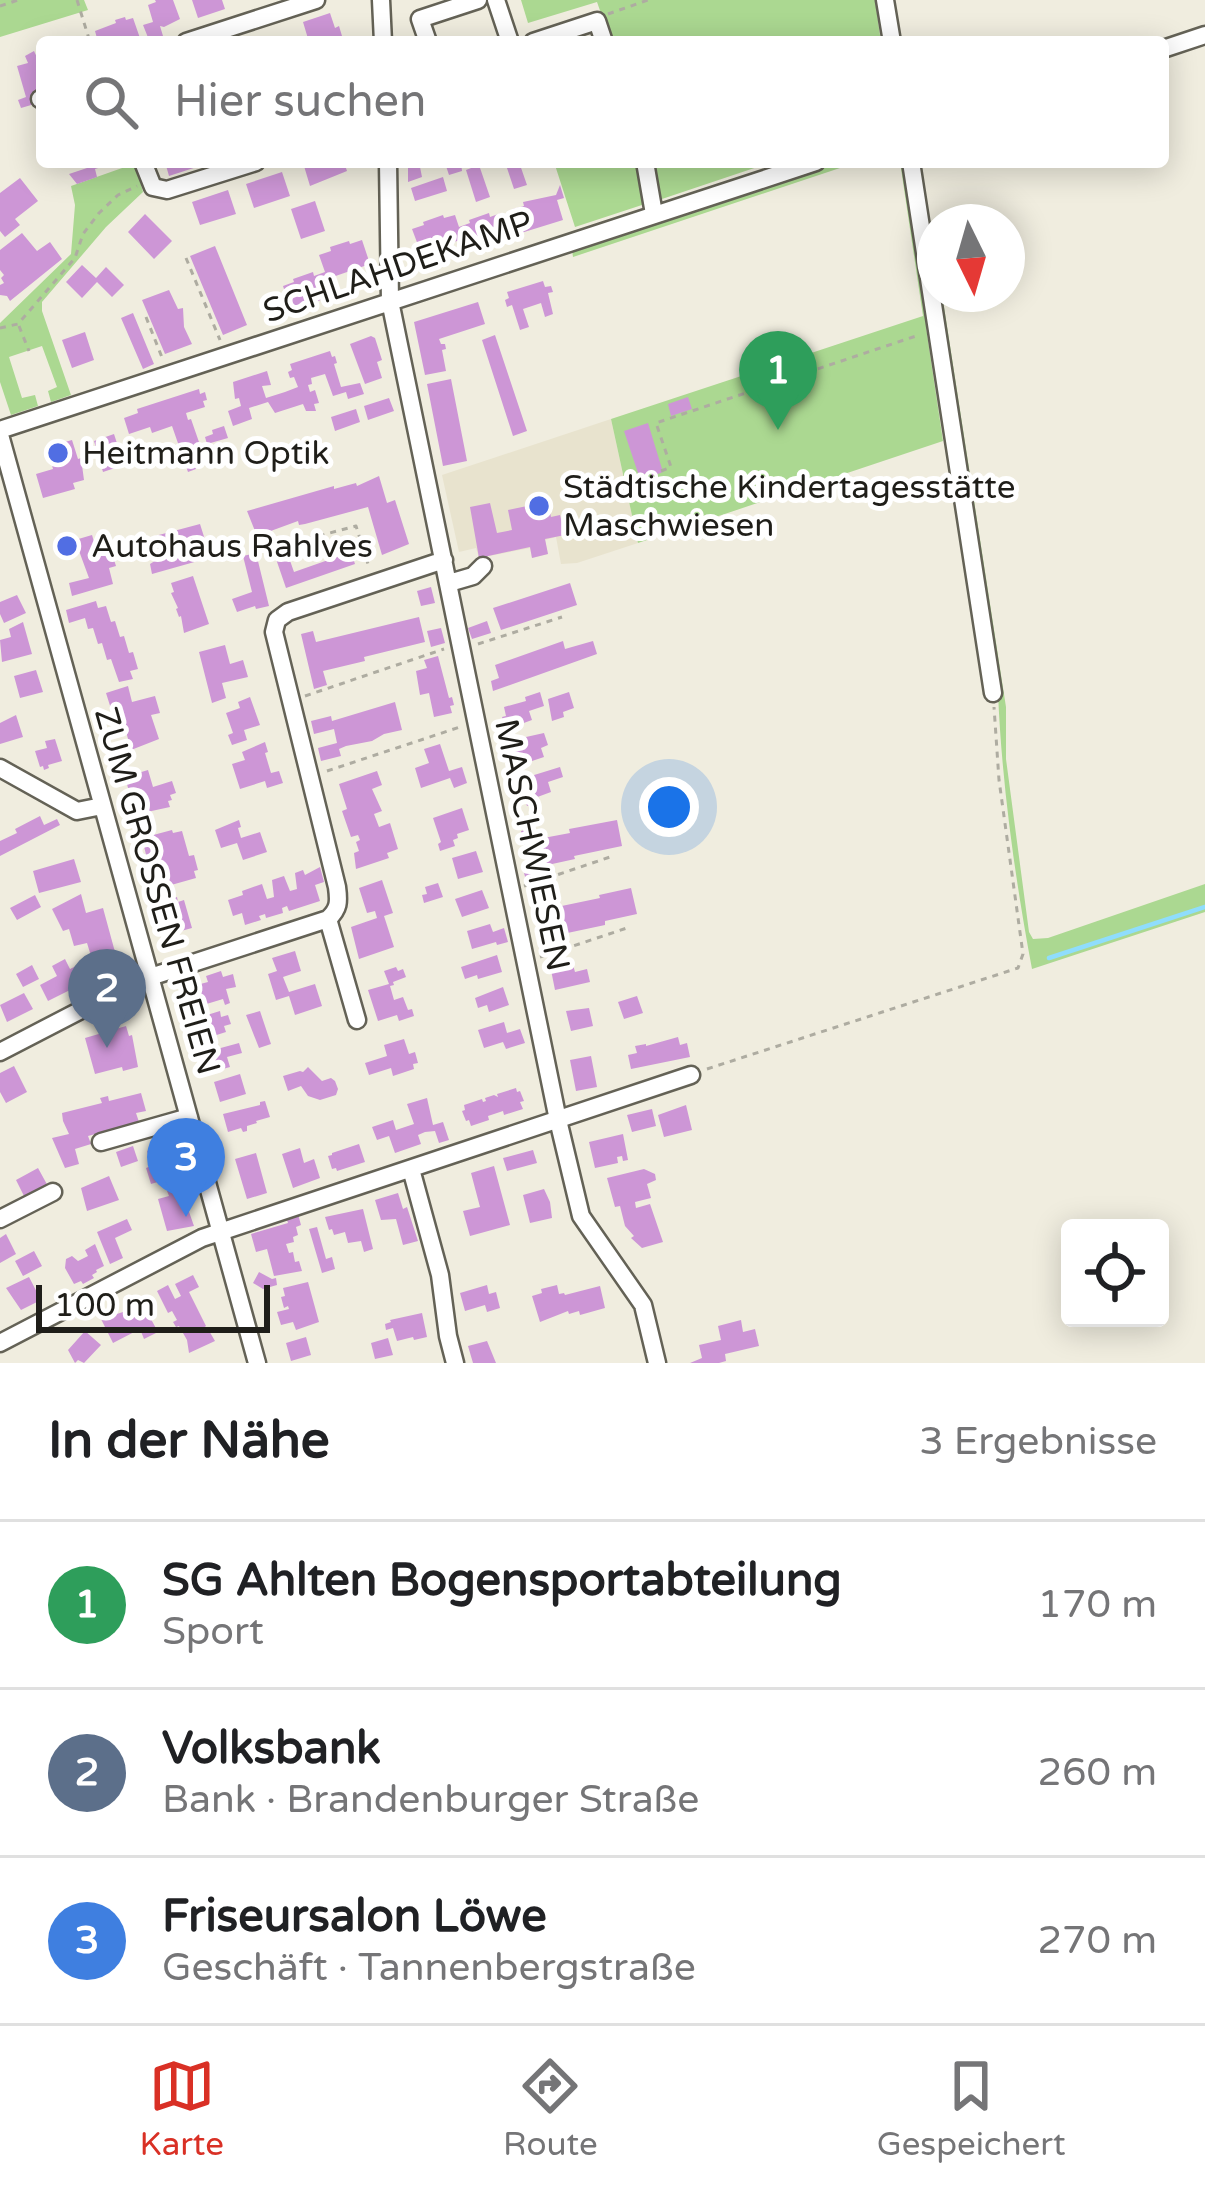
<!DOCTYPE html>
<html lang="de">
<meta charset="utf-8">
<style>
:root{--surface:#fff;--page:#f6f6f6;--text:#202124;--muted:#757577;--line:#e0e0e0;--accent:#d93025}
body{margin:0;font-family:"Varela Round",sans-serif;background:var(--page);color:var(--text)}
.controls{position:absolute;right:36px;bottom:36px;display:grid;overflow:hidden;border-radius:12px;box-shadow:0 6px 30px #0003}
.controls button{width:108px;height:108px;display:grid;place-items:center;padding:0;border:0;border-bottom:3px solid var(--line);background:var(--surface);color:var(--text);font:60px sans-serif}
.compass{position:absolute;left:917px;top:204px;width:108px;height:108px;border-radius:50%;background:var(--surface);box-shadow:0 6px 30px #0003;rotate:175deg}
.scale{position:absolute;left:36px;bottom:30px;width:234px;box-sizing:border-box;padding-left:12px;border:6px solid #1f1e19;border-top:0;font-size:33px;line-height:42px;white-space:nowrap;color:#1f1e19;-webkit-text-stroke:9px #fff;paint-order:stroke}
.you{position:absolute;left:669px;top:807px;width:42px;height:42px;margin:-30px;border:9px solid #fff;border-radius:50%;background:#1a73e8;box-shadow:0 0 0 18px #1a73e833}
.badge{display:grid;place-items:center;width:78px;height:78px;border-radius:50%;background:var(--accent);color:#fff;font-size:39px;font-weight:700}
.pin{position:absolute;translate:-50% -99px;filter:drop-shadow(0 3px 6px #0008)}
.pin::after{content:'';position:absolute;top:63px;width:42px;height:36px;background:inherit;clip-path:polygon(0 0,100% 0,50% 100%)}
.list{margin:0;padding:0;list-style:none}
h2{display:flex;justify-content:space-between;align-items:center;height:156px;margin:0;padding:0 48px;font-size:51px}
h2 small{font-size:39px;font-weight:400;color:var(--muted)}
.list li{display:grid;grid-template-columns:78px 1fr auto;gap:36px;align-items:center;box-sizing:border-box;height:168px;padding:0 48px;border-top:3px solid var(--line)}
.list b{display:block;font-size:45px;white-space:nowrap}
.list p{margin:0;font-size:39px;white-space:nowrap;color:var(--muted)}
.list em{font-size:39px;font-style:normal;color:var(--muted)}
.icon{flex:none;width:66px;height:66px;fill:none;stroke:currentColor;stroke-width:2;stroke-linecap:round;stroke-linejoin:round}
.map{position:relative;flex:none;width:1205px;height:1363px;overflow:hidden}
.search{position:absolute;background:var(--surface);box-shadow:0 6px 30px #0003;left:36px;right:36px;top:36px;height:132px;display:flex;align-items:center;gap:30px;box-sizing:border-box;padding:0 42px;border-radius:12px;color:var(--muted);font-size:45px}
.sheet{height:660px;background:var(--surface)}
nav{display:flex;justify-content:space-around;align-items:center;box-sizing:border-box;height:168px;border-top:3px solid var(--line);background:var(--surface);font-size:33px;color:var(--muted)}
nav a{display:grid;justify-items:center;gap:6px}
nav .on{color:var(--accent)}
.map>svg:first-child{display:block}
</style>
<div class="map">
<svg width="1205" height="1363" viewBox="0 0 1205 1363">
<rect width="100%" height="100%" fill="#f0eddf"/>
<!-- built -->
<path fill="#e8e3ce" d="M611 419 638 543 577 563 561 564 556 537 545 540 548 554 532 558 530 548 479 558 476 548 459 552 442 475Z"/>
<!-- green -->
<path fill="#abd891" d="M0 0H84L88 10 0 37Z
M521 0H875L881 42H806C794 32 783 37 769 42H611L597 2 528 23Z
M132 162H135L143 192 106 227 42 302V311L71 395 51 402 48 391 57 387 42 346 9 357 22 398 35 395 38 406 11 415 0 382V323L71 254 75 205 71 186 125 167Z
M554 162H637L645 204 575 227Z
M652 162H772L659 200Z
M837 162H858L573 257 572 250Z
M900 162H907L932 324 926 327 943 441 638 543 611 419 923 316Z
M936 294H942L1006 707V759L1029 932 1033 939 1048 938 1205 884V912L1032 969C1015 878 1002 786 998 693Z"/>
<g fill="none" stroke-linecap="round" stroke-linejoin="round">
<!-- stream -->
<path stroke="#8fddfc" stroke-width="4.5" d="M1049 958 1205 907"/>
</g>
<!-- building -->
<path fill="#cd96d6" d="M155 0H173L180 19 164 27 160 26 163 36 149 40 143 25 153 22 148 5 156 2Z
M192 0H222L225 9 198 18Z
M330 13 335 28 339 26 342 36 323 42H309L303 22Z
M125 17 126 20 133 18 141 41 98 42 95 31 116 23 115 20Z
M34 51 42 68V93L38 103 21 108 18 100 26 97 17 66 28 63 25 56Z
M85 162H114V163L95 169 97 177 77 184 69 174 87 168Z
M165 162H209V163L169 176Z
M316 162H344L347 171 310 186 304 166Z
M408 162H461L462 171 449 175 446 166 420 167 422 177 408 182Z
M505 162H519L527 185 514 189Z
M479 165 490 197 476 202 466 170Z
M282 172 290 196 254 208 246 184Z
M443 177 447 191 415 201 411 188Z
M20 178 38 201 15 219 20 225 5 237 0 231V193Z
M560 185 564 198 557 200 563 220 521 233 513 209 524 206 523 202 556 195Z
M228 190 236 214 200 225 192 202Z
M315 201 325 231 301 239 291 209Z
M489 213 490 217 501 213 510 237 467 251 463 239 421 253 412 229 424 225 423 222 443 215 444 218 455 215 459 227 470 223 469 220Z
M145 214 172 241 154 259 128 232Z
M22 233 37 251 50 242 62 259 10 301 7 296 0 295V285L4 283 1 278 4 275 0 270V250Z
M362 240 370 264 327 279 333 296 291 310 283 286 294 282 293 279 313 272 314 276 325 272 319 255 331 251 330 247 349 241 350 244Z
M215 246 247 325 223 335 190 256Z
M82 265 96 278 106 267 124 285 112 297 97 282 82 298 66 282Z
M543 281 545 287 551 286 553 292 548 293 553 314 545 317 541 303 523 309 529 327 520 330 512 305 507 307 505 300 509 298 507 292Z
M169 290 178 309 183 308 184 327 192 344 165 354 142 300Z
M478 302 485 324 439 339 441 344H445L446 349 442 350 446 371 425 375 414 322Z
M133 313 154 364 143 369 121 318Z
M85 332 94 360 72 368 62 340Z
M495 335 527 431 513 436 482 340Z
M371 336 375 338 382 360 377 362 382 378 365 384 350 344Z
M330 351 332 357 335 356 337 363 334 364 341 387 360 383 364 394 348 399 346 392 333 396 325 374 311 378 312 384 308 385 310 392 315 390 319 403 314 404 316 411H306L303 404 275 413 268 402 249 408 252 419 233 426 228 411 241 406 239 398 235 399 233 382 267 371 271 385 262 386 266 398 285 392 298 387 294 377 290 378 288 372 292 370 290 364Z
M451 379 467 461 443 466 427 384Z
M199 389 200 394 205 392 207 400 203 401 205 407 186 413 188 420 191 419 200 445 190 448 196 469 188 472 172 426 152 433 150 427 129 434 124 418 138 413 137 409Z
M688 397 692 409 671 416 668 404Z
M389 398 394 411 368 420 364 406Z
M356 409 360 422 335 431 331 417Z
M648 423 663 472 652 476 651 472 639 476 624 431Z
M224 426 228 438 207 444 205 437 213 434 212 430Z
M114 434 124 465 103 472 94 441Z
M72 440 78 459 81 458 84 480 73 483 75 489 43 498 36 474 53 469 47 447Z
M379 476 387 503 395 500 409 544 382 555 368 507 305 524 299 525 298 521 257 536 247 511 334 486V489L356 483 357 486Z
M547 497 551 517 560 515 565 535 545 539 548 554 532 558 530 547 479 558 470 507 490 503 497 533 512 530 508 510 527 506 526 501Z
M200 524 206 543 194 546 198 561 152 574 150 564 161 557 155 536Z
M92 535 95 545 108 541 116 566 109 568 113 584 72 596 69 583 89 578 75 540Z
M287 552 294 572 351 552 355 564 286 588 275 556Z
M256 553 269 606 256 609 255 606 237 612 232 599 252 592 243 556Z
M193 576 209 624 184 633 181 616 179 617 176 609 178 608 171 593 174 592 171 583Z
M570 583 577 605 501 630 493 608Z
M431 587 435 603 421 606 417 591Z
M17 595 26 613 4 623 0 614V602Z
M96 601 98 608 106 606 111 622 115 621 120 637 124 636 129 653 133 652 138 669 130 671 133 679 119 682 111 659 107 660 102 643 98 644 93 628 88 629 85 618 69 623 66 610Z
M419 617 425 642 364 657 365 661 323 671 327 685 314 689 301 634 313 631 316 642Z
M487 621 491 633 472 639 468 628Z
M23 622 32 654 2 662 0 640 11 637 9 629Z
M441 628 445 643 431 647 427 631Z
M563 641 565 649 593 641 597 654 493 691 491 681 499 678 495 665Z
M225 645 230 664 243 660 248 677 222 683 226 698 212 703 199 652Z
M438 656 449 698 452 697 454 705 450 706 452 713 434 717 429 693 420 695 416 671 427 668 424 660Z
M36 670 43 692 20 698 14 676Z
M128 686 132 702 155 696 160 713 151 715 159 739 131 750 120 709 112 712 106 693Z
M540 692 544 706 529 711 532 720 510 728 509 725 505 727 502 717 506 716 504 707 526 701 525 697Z
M569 692 574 708 563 712 564 717 552 721 548 699Z
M250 697 260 725 244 730 247 740 232 745 228 735 233 733 226 713 240 708 238 702Z
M395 702 402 730 384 734 372 741 346 746 339 749 341 756 321 761 318 748 337 743 334 729 314 734 311 721 331 716 332 721Z
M16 715 23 737 0 744V723Z
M544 733 548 745 541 748 544 757 517 766 511 746 527 740 526 737Z
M55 739 62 761 48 765 49 768 44 770 43 766 40 767 35 751 47 748 45 741Z
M265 742 268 752 265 753 271 773 279 771 283 783 267 788 265 781 240 789 232 764 245 760 242 752Z
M440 744 449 771 462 767 467 783 454 788 450 778 421 788 415 768 429 763 424 749Z
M560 767 563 777 548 782 551 792 532 799 534 803 527 806 518 780Z
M148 770 153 787 172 781 176 793 170 795 172 800 168 801 170 807 147 812 142 791 130 795 125 777Z
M377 771 382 785 372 789 382 811 374 814 379 827 390 823 398 849 387 853 389 858 356 869 354 853 359 851 356 842 360 840 358 835 351 837 342 811 347 809 339 784Z
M462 808 469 830 457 834 458 838 453 840 455 846 440 851 438 844 441 842 433 818Z
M40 816 44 825 57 819 60 825 0 856V841L17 833 15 829Z
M239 820 241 827 238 828 241 838 260 832 267 852 243 860 237 843 221 848 215 830Z
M617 820 622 846 574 856 575 859 543 866 545 874 526 880 524 873 530 872 521 831 535 828 538 839 570 833 569 829Z
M172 830 173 833 182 831 189 856 194 855 198 870 194 871 196 878 157 889 154 888 142 838Z
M476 851 483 872 458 879 452 858Z
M74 859 81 882 39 893 33 871Z
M320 867 324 882 315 885 320 901 289 911 287 906 282 908 283 913 266 918 265 914 259 916 261 920 245 925 242 913 233 916 228 900 243 895 242 891 262 884 267 899 274 897 272 880 284 876 290 891 297 889 295 873 303 870 305 875Z
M382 880 393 913 384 916 394 947 359 959 351 927 377 918 375 911 367 913 359 888Z
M438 883 443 897 424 903 422 895 427 894 425 887Z
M631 888 637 914 605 921V925L558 935 559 940 545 943 536 902 550 899 552 908 600 898 599 895Z
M482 890 489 908 462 917 455 899Z
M81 894 86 913 103 908 118 963 95 969 87 943 74 946 69 929 63 931 52 909Z
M35 895 41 907 17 920 10 908Z
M177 897 178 902 184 900 192 928 170 934 162 906 168 905 167 900Z
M490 924 493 932 504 928 508 942 497 945 496 942 472 949 467 931Z
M295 951 301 971 283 977 289 992 315 984 322 1006 295 1015 289 996 276 1000 268 974 277 971 272 958Z
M497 955 502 972 478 979 477 975 465 979 461 967Z
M65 959 70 969 80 964 88 980 81 984 84 989 81 991 78 986 48 1001 40 985 57 976 52 966Z
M32 965 39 979 23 987 16 974Z
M573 965 575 972 587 969 590 982 555 990 551 970Z
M396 967 398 971 403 969 406 977 393 982 394 985 390 986 394 1000 403 997 408 1010 412 1009 414 1016 399 1021 397 1015 378 1021 368 990 389 984 384 971Z
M221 971 223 977 233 974 236 987 226 989 230 1003 225 1005 223 999 190 1009 185 988 208 982 206 976Z
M503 987 509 1005 489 1012 487 1005 478 1008 475 998Z
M24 993 33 1009 7 1022 0 1005Z
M637 996 643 1013 624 1019 618 1002Z
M589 1008 593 1026 571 1031 566 1011Z
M220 1011 221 1017 228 1015 231 1024 224 1026 226 1032 201 1040 194 1019Z
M260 1011 271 1044 259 1048 246 1015Z
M504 1022 507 1033 520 1029 525 1043 506 1049 503 1042 484 1048 478 1030Z
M126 1026 129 1036 132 1035 138 1067 123 1071 122 1067 95 1074 85 1038Z
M678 1037 680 1045 687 1043 690 1057 631 1069 628 1055 637 1053 635 1046 646 1044V1046Z
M404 1039 409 1054 415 1052 418 1063 413 1064 414 1069 393 1076 391 1068 369 1075 365 1063 387 1056 384 1045Z
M239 1043 242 1053 227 1057 230 1067 212 1072 206 1052Z
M591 1056 597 1087 576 1091 570 1060Z
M14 1066 27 1092 6 1103 0 1092V1073Z
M308 1067 322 1081 331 1078 335 1081 338 1089 336 1095 320 1100 308 1096 301 1086 288 1091 283 1076 300 1071 303 1072Z
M240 1074 246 1094 220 1102 214 1082Z
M516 1088 517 1092 520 1091 524 1101 520 1102 523 1109 504 1115 503 1111 488 1116 489 1120 471 1126 469 1120 466 1121 462 1111 465 1110 464 1105 482 1099 483 1102 486 1101 485 1098 494 1095 498 1097 497 1094Z
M141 1093 146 1111 136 1113 139 1122 88 1136 91 1144 75 1149 79 1164 65 1168 52 1138 69 1134 63 1121 62 1113 102 1103 100 1098 108 1096 109 1101Z
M427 1098 433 1125 443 1122 449 1140 439 1143 435 1131 425 1132 418 1135 421 1144 395 1153 389 1136 377 1140 372 1127 393 1120 396 1130 414 1124 407 1104Z
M265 1101 270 1117 256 1121 257 1123 247 1126V1131L243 1132 241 1128 228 1132 223 1114 260 1105V1102Z
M686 1105 692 1130 664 1137 658 1115Z
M652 1109 656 1126 632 1132 627 1115Z
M623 1134 628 1160 623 1161 622 1156 617 1157 618 1163 595 1168 589 1142Z
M162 1143 163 1146 169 1144 177 1176 151 1184 146 1168 151 1166 147 1151Z
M359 1144 365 1162 337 1171 336 1168 332 1169 328 1156 332 1155V1153Z
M133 1146 138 1161 121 1167 116 1152Z
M300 1148 304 1163 314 1159 320 1178 293 1188 282 1154Z
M533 1150 537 1163 507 1171 503 1158Z
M256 1153 267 1193 247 1199 235 1159Z
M494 1166 510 1225 470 1236 463 1211 480 1207 471 1173Z
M38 1168 49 1188 26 1200 16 1180Z
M644 1169 655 1174 656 1180 647 1184 651 1198 635 1202 636 1208 650 1204 663 1242 642 1248 631 1238 634 1236 625 1226 620 1206 615 1207 607 1178Z
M109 1176 119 1200 87 1211 81 1188Z
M180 1186 194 1226 167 1231 158 1199 169 1196 167 1191Z
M544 1189 550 1202 552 1218 530 1223 523 1195Z
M398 1193 403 1209 407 1207 418 1241 403 1245 396 1219 381 1220 375 1200Z
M363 1209 373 1249 364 1252 361 1241 348 1243 345 1232 334 1235 332 1229 329 1230 325 1217Z
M298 1214 301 1225 296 1227 298 1235 293 1237 294 1242 286 1244 289 1253 293 1252 295 1262 299 1261 302 1271 274 1276 267 1249 256 1252 251 1234 288 1223 286 1217Z
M127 1219 132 1230 115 1238 123 1258 110 1264 97 1232Z
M317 1227 326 1259 332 1257 335 1269 322 1273 309 1229Z
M6 1234 16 1254 0 1263V1238Z
M95 1244 104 1266 96 1270 97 1272 92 1275 94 1278 83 1284 81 1281 74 1284 65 1268 66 1259 72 1256 78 1261 88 1256 85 1250Z
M34 1251 42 1266 23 1276 15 1261Z
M259 1272 272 1279 276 1278 277 1285 263 1289 253 1283Z
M193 1275 199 1287 189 1292 206 1326 202 1329 203 1331 208 1329 215 1341 189 1353 187 1340 179 1326 176 1327 173 1322 177 1320 172 1311 168 1313 157 1291 168 1285 175 1299 181 1296 175 1284Z
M29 1277 41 1300 21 1310 6 1288Z
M308 1282 319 1322 296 1330 293 1322 281 1325 277 1312 289 1309 288 1306 284 1308 281 1297 285 1296 283 1288Z
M487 1285 489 1294 496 1292 500 1308 487 1312 485 1305 465 1311 460 1293Z
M557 1285 559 1294 564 1293 565 1295 600 1286 605 1308 580 1315 579 1311 569 1314 568 1311 540 1322 532 1296 542 1293 541 1289Z
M140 1299 158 1332 144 1339 140 1329 113 1343 101 1319 123 1312Z
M422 1313 427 1337 414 1340 413 1337 397 1341 393 1328 386 1330 385 1324 391 1322 390 1320Z
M741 1320 743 1332 755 1329 759 1346 725 1354 726 1361 719 1363H690L702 1358 699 1345 721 1340 718 1326Z
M85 1331 101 1345 84 1363 78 1360 75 1363 68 1350Z
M306 1337 311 1355 291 1361 286 1343Z
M388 1338 393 1355 375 1359 371 1343Z
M487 1341 496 1363H473L468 1346Z"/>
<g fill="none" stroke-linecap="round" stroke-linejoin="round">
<!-- minor casing -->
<g stroke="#646256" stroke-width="21">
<path id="minor" d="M381 0 383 42
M496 0 510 42
M885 0 892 42
M186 42 316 0
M428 42 420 19 478 0
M533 42 597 21 604 42
M1163 49 1205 35
M40 99H42
M143 162 153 187 167 190 256 162
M388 162 390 301 558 1120 581 1216 643 1305 657 1363
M645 162 654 214
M911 162 993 693
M0 430 816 162
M0 435 257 1363
M449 583 473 576 483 566
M0 768 77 811 102 806
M328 919 357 1020
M0 1052 135 982 328 919C339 909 339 902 337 887L274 632 277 620 288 612 444 560
M101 1142 189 1117
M411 1169 440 1275 448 1336 455 1363
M0 1219 53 1192
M0 1343 202 1238 691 1075"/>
</g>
<!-- path -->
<path stroke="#aeaca1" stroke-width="3" stroke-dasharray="6 6" stroke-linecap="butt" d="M77 0 90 42
M0 6 18 0
M608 14 648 0
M186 258 220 340
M146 317 163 360
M19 326 29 351
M0 328 18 324 75 258 83 234 99 213 118 195 137 186
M661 471 671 467 656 423 919 335
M307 539 356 526 369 567
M478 644 562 617
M305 696 444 649
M327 771 460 727
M524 886 613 856
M540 957 630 927
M707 1069 1018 968 1023 954 999 780 994 707"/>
<!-- minor -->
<use href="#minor" stroke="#fff" stroke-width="16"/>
</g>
<!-- markers -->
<g fill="#516ee3" stroke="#fff" stroke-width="4.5">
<circle cx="58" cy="453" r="12"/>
<circle cx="539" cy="506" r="12"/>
<circle cx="67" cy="546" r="12"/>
</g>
<g text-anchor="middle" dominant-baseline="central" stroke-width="10" stroke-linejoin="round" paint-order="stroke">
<!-- street labels -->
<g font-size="33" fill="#1f1e19" stroke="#fff">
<text transform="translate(398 267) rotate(-19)">SCHLAHDEKAMP</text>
<text transform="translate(532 845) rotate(78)">MASCHWIESEN</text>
<text transform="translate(157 891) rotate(74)">ZUM GROSSEN FREIEN</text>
</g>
<!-- poi labels -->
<g font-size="33" fill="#1f1e19" stroke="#fff" text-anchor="start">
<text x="82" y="453">Heitmann Optik</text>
<text x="563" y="487">Städtische Kindertagesstätte<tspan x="563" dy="38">Maschwiesen</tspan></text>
<text x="91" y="546">Autohaus Rahlves</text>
</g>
</g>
</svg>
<div class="controls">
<button><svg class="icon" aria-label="locate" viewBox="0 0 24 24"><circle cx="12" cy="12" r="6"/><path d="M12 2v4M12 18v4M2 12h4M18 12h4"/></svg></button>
</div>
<svg class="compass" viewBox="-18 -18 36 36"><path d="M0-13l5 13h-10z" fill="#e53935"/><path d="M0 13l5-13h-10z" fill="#757577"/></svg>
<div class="scale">100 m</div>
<div class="you"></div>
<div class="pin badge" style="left:778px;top:430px;background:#2e9e5b">1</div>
<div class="pin badge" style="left:107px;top:1048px;background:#5c6f8a">2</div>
<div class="pin badge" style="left:186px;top:1217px;background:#3f7fe0">3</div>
<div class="search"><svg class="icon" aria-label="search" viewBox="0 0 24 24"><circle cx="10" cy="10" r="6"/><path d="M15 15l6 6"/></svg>Hier suchen</div>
</div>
<section class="sheet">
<h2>In der Nähe<small>3 Ergebnisse</small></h2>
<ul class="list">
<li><span class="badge" style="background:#2e9e5b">1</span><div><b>SG Ahlten Bogensportabteilung</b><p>Sport</p></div><em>170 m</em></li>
<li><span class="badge" style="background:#5c6f8a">2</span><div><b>Volksbank</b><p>Bank · Brandenburger Straße</p></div><em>260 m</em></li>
<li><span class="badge" style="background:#3f7fe0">3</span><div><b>Friseursalon Löwe</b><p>Geschäft · Tannenbergstraße</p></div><em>270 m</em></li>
</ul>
</section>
<nav>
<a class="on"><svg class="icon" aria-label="map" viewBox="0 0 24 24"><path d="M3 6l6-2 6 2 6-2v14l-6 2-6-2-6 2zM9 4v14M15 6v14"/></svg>Karte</a>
<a><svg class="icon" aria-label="directions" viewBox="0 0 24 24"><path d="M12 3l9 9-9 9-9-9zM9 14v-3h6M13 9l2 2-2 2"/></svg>Route</a>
<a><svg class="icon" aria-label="saved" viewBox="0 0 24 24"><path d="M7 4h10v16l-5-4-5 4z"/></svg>Gespeichert</a>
</nav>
